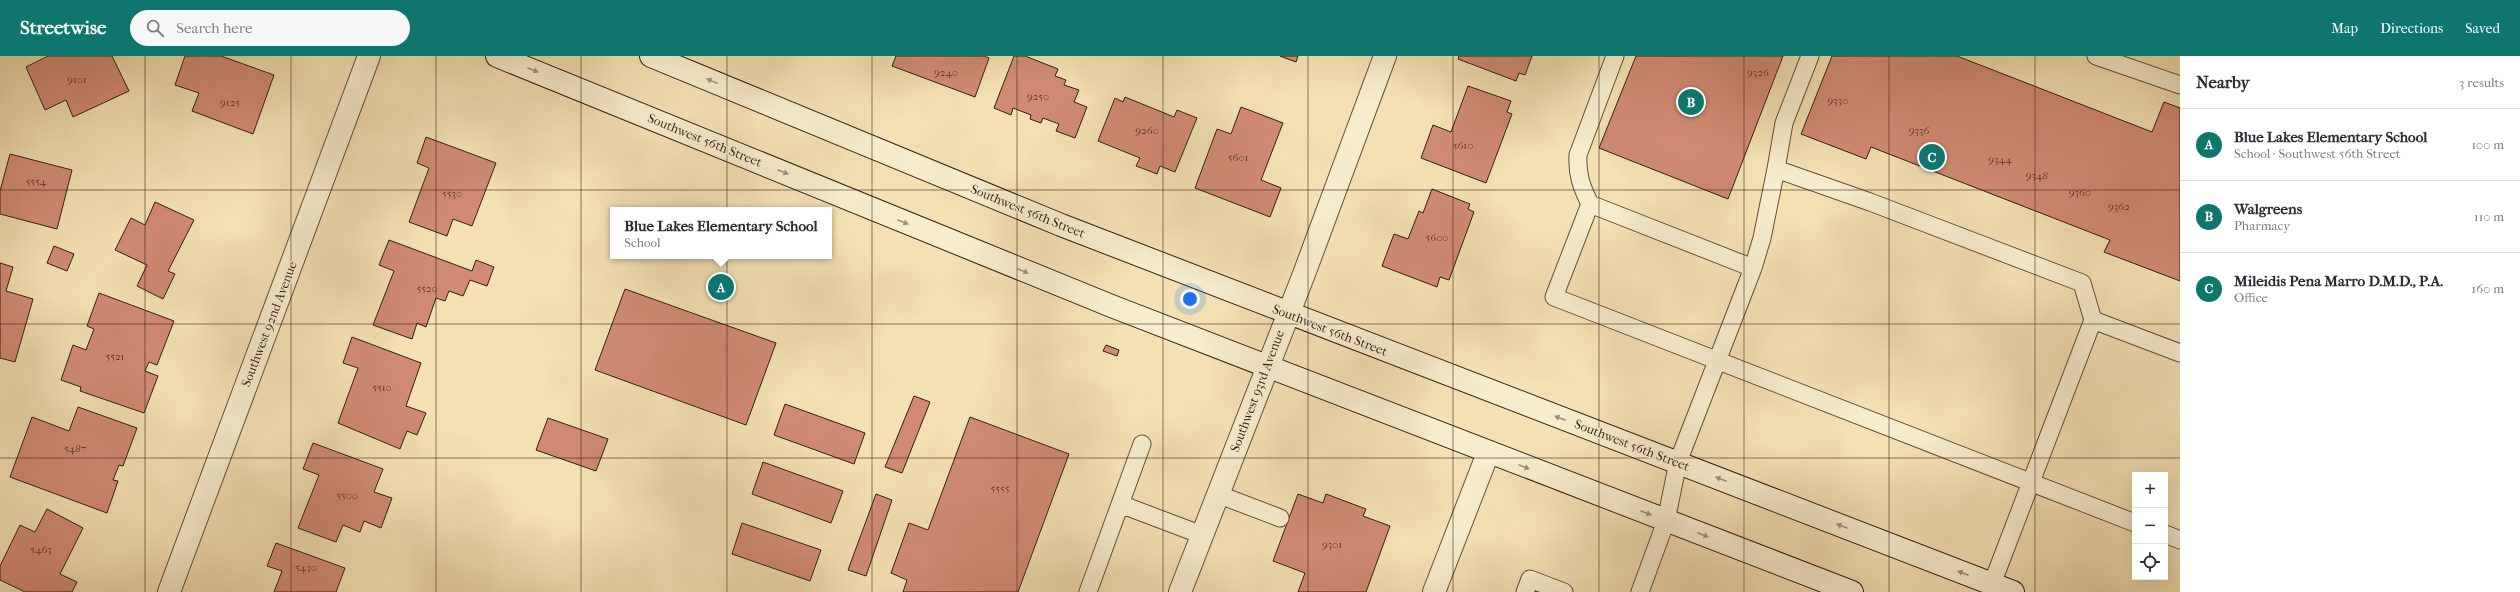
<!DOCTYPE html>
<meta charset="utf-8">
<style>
:root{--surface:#fff;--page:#f7f7f7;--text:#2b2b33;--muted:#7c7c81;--line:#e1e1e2;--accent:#0f766e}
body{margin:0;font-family:"IM FELL French Canon",serif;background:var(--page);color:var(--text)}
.controls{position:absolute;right:12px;bottom:12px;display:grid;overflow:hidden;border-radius:0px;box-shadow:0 4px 16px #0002}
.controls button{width:36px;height:36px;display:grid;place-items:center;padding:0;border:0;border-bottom:1px solid var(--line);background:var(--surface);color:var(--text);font:20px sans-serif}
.you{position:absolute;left:1190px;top:243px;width:14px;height:14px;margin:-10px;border:3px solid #fff;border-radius:50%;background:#1a73e8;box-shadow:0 0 0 6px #1a73e833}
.badge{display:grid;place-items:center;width:26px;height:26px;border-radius:50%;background:var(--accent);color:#fff;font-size:13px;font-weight:700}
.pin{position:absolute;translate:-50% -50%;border:2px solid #fff;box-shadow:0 1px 4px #0006}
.popup{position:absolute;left:610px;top:151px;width:222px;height:52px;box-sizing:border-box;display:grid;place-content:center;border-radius:0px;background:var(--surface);filter:drop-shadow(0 1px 3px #0005);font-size:13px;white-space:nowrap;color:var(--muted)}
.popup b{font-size:15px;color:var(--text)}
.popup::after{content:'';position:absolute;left:50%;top:100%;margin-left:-8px;border:8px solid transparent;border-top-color:var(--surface)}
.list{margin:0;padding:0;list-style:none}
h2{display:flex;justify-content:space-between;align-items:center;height:52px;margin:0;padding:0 16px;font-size:17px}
h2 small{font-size:13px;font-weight:400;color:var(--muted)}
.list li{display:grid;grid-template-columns:26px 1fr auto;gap:12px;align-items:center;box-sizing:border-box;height:72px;padding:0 16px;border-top:1px solid var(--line)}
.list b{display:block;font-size:15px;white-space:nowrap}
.list p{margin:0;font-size:13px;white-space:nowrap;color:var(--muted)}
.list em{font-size:13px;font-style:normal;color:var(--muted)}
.icon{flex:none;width:22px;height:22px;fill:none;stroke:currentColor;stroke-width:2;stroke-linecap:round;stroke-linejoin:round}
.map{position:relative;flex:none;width:2180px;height:536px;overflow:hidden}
header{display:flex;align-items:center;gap:24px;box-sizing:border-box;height:56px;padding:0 20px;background:var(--accent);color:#fff}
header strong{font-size:19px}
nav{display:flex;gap:22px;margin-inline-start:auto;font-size:14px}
.search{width:280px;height:36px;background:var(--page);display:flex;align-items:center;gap:10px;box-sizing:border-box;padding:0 14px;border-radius:22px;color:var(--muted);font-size:15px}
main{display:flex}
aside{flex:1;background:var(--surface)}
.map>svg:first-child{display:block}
</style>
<header>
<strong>Streetwise</strong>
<div class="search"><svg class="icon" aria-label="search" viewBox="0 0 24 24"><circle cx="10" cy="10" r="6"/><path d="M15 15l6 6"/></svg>Search here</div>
<nav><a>Map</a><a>Directions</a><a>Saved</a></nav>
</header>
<main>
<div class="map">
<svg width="2180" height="536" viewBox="0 0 2180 536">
<rect width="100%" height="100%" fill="#f3e1b4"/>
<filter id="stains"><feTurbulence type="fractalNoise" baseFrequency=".005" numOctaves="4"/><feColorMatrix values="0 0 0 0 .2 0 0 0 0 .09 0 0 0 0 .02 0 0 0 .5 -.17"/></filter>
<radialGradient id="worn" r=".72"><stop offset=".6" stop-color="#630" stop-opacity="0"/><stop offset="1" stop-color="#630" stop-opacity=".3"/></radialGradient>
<!-- building -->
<path fill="#d18b75" stroke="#321d13" d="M48 0H112L129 35 73 61 66 44 45 54 26 11Z
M185 0H221L274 19 253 78 192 55 199 37 175 29Z
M896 0H984L989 2 975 41 892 10Z
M1014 0H1025L1058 13 1055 20 1066 24 1064 29 1079 34 1074 46 1087 51 1075 82 1056 75 1059 68 1043 62 1041 67 1030 63 1031 59 1013 52 1011 59 994 52Z
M1280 0H1298L1296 6Z
M1459 0H1532L1525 19 1519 17 1516 25 1458 3Z
M1636 0H1783L1728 143 1599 92Z
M1832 0H1957L2152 76 2164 46 2180 52V225L2104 196 2110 184 1871 91 1866 103 1801 78Z
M1468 30 1511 45 1507 56 1512 58 1486 127 1421 102 1433 69 1451 76Z
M1125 41 1174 61 1177 54 1197 62 1175 116 1160 110 1157 118 1147 114 1136 110 1140 102 1098 85 1115 42 1123 46Z
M1241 51 1283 67 1261 124 1281 132 1270 161 1195 132 1217 73 1231 78Z
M426 81 496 107 472 170 453 163 447 180 409 166 429 112 417 107Z
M10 98 72 114 57 173 0 158V135Z
M1432 133 1470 148 1468 153 1474 156 1449 224 1440 221 1437 231 1382 210 1394 178 1408 183 1419 155 1423 157Z
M155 146 194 164 168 215 175 218 163 243 137 230 147 209 115 194 131 162 145 169Z
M389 184 472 215 476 204 494 211 487 230 470 224 463 240 449 235 445 245 436 242 426 271 417 267 412 283 373 269 394 215 379 209Z
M54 190 74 198 67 215 47 207Z
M0 207 13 211 6 235 33 243 15 306 0 302Z
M625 233 776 287 746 369 595 314Z
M99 237 174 265 157 309 149 306 145 315 158 320 144 357 80 335 81 331 61 324 73 289 86 294 94 273 87 270Z
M352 281 421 307 406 350 426 357 417 379 407 375 400 393 338 367 358 312 343 307Z
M1106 289 1119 294 1117 300 1103 295Z
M914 340 930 346 902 417 885 411Z
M785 348 865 377 854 408 774 379Z
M78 351 137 372 123 410 119 409 113 424 118 425 107 457 10 421 32 361 69 375Z
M970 361 1069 398 1018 536H903L907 524 891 517 909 467 928 474Z
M548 362 608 383 596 415 536 394Z
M313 387 383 413 374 436 392 442 381 472 364 465 360 476 343 469 336 486 298 472 319 419 303 413Z
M763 406 843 435 831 467 752 438Z
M876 438 892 444 866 520 848 514Z
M1298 438 1323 447 1326 438 1366 453 1363 460 1390 470 1366 536H1298L1305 517 1273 505Z
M47 453 83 472 60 518 77 526 72 536H25L0 524V510L20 469 35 476Z
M742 467 821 494 810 525 732 498Z
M276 487 345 512 336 536H274L282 515 267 510Z"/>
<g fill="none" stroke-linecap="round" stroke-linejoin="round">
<!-- service casing -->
<g stroke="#624e3b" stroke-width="19">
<path id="service" d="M1615 0 1578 99C1577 118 1581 130 1590 148L1753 212 1678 406 1666 465 1640 536
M2096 0 2180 29
M1776 113 1784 67 1810 0
M1590 148 1554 241 2135 467
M1753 212 1762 182 1776 113 1870 146 2082 227 2093 264 2180 297
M1217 438 1280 462
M1120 448 1202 479
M2165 478 2180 484
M1992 528 2093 264
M1088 536 1142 388
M1525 536 1530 523 1564 536"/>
</g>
<!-- minor casing -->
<g stroke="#624e3b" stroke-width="24">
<path id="minor" d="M1180 536 1304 218 1385 0
M1434 536 1488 397"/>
</g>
<!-- tertiary casing -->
<g stroke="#624e3b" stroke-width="24">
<path id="tertiary" d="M169 536 369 0"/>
</g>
<!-- secondary casing -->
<g stroke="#321d13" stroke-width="24">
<path id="secondary" d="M497 0 1114 251 1852 536
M651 0 1061 169 2013 536"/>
</g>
<!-- service -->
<use href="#service" stroke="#f7ecce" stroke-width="17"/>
<!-- minor -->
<use href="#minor" stroke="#f7ecce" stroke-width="22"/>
<!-- tertiary -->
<use href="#tertiary" stroke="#f7ecce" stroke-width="22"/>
<!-- secondary -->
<use href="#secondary" stroke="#f7ecce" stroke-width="22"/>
</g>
<!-- one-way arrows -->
<defs><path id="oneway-solid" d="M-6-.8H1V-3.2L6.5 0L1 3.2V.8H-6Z"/></defs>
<g fill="#9e8f7a">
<use href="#oneway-solid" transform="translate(533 14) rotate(22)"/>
<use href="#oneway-solid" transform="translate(712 25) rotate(-158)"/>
<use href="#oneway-solid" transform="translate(783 116) rotate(22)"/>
<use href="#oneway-solid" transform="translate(903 166) rotate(22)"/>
<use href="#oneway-solid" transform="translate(1023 215) rotate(22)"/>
<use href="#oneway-solid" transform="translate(1560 362) rotate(-159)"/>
<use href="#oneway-solid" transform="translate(1524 411) rotate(21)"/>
<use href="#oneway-solid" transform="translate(1721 423) rotate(-159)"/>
<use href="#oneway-solid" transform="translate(1646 457) rotate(21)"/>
<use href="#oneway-solid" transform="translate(1842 470) rotate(-159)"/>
<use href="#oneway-solid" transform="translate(1703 479) rotate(21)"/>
<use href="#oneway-solid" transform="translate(1963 517) rotate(-159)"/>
</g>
<!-- grid -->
<path fill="none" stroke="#321d13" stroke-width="1" stroke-opacity="0.55" d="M145 0V536M291 0V536M436 0V536M581 0V536M727 0V536M872 0V536M1017 0V536M1163 0V536M1308 0V536M1453 0V536M1599 0V536M1744 0V536M1889 0V536M2035 0V536M0 134H2180M0 268H2180M0 402H2180"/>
<g text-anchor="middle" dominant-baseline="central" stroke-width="3" stroke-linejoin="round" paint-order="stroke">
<!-- number labels -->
<g font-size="11" fill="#5a382c">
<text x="946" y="16">9240</text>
<text x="1758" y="16">9326</text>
<text x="77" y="23">9101</text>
<text x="1038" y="40">9250</text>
<text x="1838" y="44">9330</text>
<text x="230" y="46">9125</text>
<text x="1147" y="74">9260</text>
<text x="1919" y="74">9336</text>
<text x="1463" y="89">5610</text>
<text x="1238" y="101">5601</text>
<text x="2000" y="103">9344</text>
<text x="2037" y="119">9348</text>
<text x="36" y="125">5554</text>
<text x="2080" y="136">9360</text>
<text x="452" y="137">5530</text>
<text x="2119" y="150">9362</text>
<text x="1437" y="181">5600</text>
<text x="427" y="232">5520</text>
<text x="115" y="300">5521</text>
<text x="382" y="331">5510</text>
<text x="75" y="392">5487</text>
<text x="1000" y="432">5555</text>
<text x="347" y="439">5500</text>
<text x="1332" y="488">9301</text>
<text x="41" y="493">5463</text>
<text x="306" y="511">5430</text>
</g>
<!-- street labels -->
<g font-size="13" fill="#321d13" stroke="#f7ecce">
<text transform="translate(705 84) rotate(22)">Southwest 56th Street</text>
<text transform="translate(1028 155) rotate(22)">Southwest 56th Street</text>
<text transform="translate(269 268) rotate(-69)">Southwest 92nd Avenue</text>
<text transform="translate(1330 274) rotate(21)">Southwest 56th Street</text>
<text transform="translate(1257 335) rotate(-69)">Southwest 93rd Avenue</text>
<text transform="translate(1632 389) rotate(21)">Southwest 56th Street</text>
</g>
</g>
<rect width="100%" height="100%" filter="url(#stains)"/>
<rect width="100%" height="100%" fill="url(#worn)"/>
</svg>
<div class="controls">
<button>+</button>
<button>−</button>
<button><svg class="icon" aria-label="locate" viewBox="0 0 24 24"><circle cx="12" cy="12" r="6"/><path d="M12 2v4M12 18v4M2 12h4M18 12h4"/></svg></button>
</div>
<div class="you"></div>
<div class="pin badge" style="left:721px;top:231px">A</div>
<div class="popup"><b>Blue Lakes Elementary School</b>School</div>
<div class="pin badge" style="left:1691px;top:46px">B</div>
<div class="pin badge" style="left:1932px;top:101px">C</div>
</div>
<aside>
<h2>Nearby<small>3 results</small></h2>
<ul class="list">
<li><span class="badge">A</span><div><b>Blue Lakes Elementary School</b><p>School · Southwest 56th Street</p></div><em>100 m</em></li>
<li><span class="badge">B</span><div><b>Walgreens</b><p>Pharmacy</p></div><em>110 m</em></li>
<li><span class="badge">C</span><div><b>Mileidis Pena Marro D.M.D., P.A.</b><p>Office</p></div><em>160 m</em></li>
</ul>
</aside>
</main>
